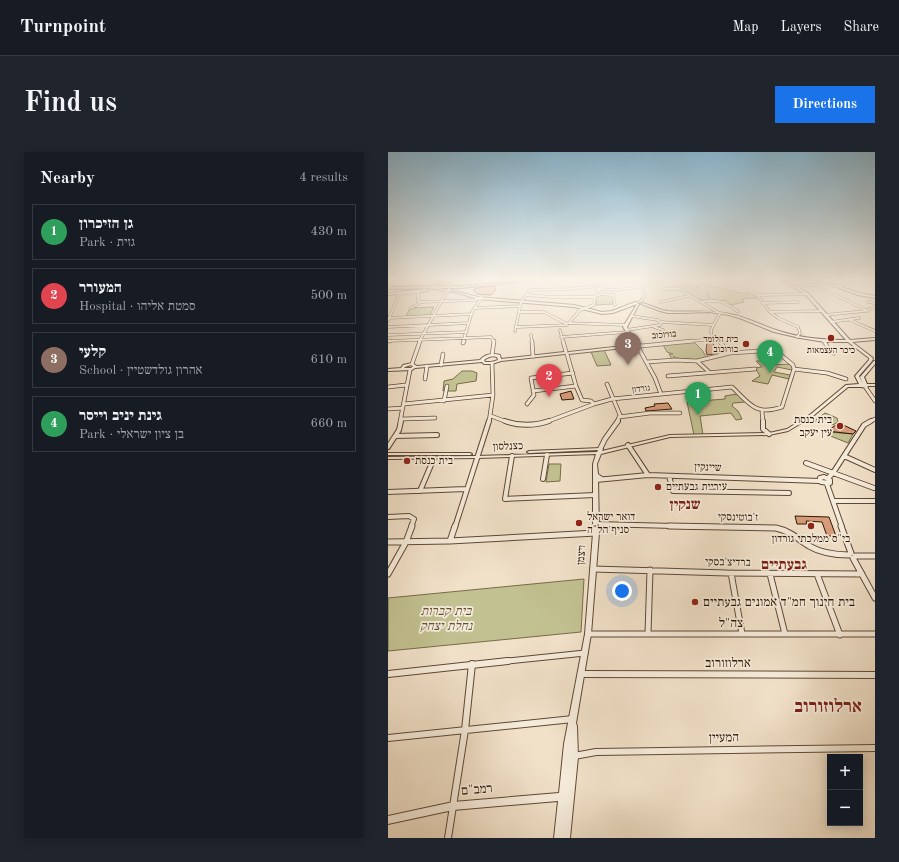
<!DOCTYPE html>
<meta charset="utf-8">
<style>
:root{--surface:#171b24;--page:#20242c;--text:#f1f3f6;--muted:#9ea1a6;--line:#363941;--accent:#1a73e8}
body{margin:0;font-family:"Old Standard TT","Frank Ruhl Libre",serif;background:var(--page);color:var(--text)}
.controls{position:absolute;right:12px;bottom:12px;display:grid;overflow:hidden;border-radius:0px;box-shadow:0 2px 10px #0003}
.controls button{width:36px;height:36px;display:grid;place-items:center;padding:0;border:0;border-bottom:1px solid var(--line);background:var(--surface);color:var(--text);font:20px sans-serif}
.you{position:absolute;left:234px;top:439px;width:14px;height:14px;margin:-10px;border:3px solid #fff;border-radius:50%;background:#1a73e8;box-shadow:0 0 0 6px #1a73e833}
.badge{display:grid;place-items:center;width:26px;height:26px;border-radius:50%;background:var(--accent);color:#fff;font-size:13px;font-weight:700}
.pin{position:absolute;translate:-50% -33px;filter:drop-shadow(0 1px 2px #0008)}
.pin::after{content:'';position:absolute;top:21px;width:14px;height:12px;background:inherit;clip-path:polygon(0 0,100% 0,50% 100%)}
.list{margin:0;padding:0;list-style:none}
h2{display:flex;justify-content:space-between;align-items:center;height:52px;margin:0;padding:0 16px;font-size:17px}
h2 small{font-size:13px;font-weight:400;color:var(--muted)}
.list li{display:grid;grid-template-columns:26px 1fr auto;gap:12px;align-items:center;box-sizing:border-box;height:56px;margin:0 8px 8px;padding:0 8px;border:1px solid var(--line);border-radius:0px}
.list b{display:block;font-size:15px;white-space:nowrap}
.list p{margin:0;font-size:13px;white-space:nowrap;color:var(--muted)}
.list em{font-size:13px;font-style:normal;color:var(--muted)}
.map{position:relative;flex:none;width:487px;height:686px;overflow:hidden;border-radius:0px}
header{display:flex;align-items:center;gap:24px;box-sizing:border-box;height:56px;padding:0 20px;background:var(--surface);border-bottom:1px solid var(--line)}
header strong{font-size:19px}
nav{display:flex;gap:22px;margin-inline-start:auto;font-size:14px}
.intro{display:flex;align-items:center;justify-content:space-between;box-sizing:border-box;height:96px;padding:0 24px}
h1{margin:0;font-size:28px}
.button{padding:10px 18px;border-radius:0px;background:var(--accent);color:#fff;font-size:14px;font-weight:700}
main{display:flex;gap:24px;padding:0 24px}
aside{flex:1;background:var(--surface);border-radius:0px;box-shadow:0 2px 10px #0003}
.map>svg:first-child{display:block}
</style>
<header>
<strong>Turnpoint</strong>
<nav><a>Map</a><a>Layers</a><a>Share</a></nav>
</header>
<div class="intro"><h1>Find us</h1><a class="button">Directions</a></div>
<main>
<aside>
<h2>Nearby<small>4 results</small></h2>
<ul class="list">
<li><span class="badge" style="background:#2e9e5b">1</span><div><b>גן הזיכרון</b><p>Park · גזית</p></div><em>430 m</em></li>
<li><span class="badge" style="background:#e0444e">2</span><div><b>המעורר</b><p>Hospital · סמטת אליהו</p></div><em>500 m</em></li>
<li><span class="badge" style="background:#8d6e63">3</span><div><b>קלעי</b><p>School · אהרון גולדשטיין</p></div><em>610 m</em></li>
<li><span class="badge" style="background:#2e9e5b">4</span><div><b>גינת יניב וייסר</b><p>Park · בן ציון ישראלי</p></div><em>660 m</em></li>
</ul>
</aside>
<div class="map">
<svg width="487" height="686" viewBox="0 0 487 686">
<rect width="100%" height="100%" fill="#f1e1c9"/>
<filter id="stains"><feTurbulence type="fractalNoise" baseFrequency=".005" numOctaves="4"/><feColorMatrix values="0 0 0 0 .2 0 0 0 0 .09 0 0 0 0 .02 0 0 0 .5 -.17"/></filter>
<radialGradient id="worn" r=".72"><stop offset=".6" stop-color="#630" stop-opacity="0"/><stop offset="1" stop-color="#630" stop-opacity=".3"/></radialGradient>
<!-- green -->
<path fill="#c2c191" stroke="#786b4a" d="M315 132 353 141H363L369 146 354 147 356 150 343 153 338 148 329 149 321 145 319 139V145L322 147C312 151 299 143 292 135L302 133 310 136 308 134Z
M209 143H225V152L208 153V145Z
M46 155 42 163 18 165 22 156Z
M306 190 314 198 319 206 311 208 288 206 286 204V206L284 207 281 202H285L279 200 275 193Z
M216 198 223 213 209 214 203 200Z
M368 209H378L384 213 403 212 406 215 404 218 389 215 386 220 402 223 401 227 384 223 380 232 364 229 372 224 367 216 374 215Z
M74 219H84L89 221 88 229 69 232 68 239H55L56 229 65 227Z
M349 242 353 244 357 250 345 251 344 254 350 259 354 267 348 268 343 261 312 264 315 283H306L299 250 337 247V244Z
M437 261 449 266 450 270 445 273 440 269 432 271 426 269Z
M441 280 465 282 460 291 440 283Z
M161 312H173L172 329 158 330Z
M196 427 193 480 0 499V446Z"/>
<!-- building -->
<path fill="#d89c7b" stroke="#2f1502" d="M107 134 108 138 103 143 89 142 85 138 88 136Z
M324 190 331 201 319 203 318 198 319 191Z
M183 239 186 247 174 248 172 242Z
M280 251 284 257 258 259 257 256 267 254 266 252Z
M451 271 468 279 465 282 439 279Z
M407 364 441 365 448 384H439L434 370 418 369 419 372H409Z"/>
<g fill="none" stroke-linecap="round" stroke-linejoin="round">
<!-- tertiary-tunnel -->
<path stroke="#d4c2ab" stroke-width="3" stroke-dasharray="3 1.5" stroke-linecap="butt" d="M39 138 69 133 84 128"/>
<!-- minor-far4 casing -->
<g stroke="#604834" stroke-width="3">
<path id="minor-far4" d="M242 128 255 138 256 145 252 150
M297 128 291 135 292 138 330 160
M347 128 355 136 369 143 382 160 390 166 410 175 412 181 409 185
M232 130 243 128
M250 133 271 129
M427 133 480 159
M447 134 466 130 487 131
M339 135 343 132 350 131
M409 135 438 131
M211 137 228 138 252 135
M275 137H291
M213 142 225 143 227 153
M138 143 164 145H207
M369 143 419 142
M33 150 86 148 94 145 84 160 75 190
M272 150 301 144
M314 150C330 147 338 150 350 160
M481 150 487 151
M374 151 410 150
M87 156 132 154
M131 160H156L177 171 238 173
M382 160 434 159
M437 163 477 159 487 155
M0 166 84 162
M462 168 487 179
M0 169 11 142 30 140V149L33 150 23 156
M273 170 325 173
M443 170 471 166
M181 171 192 158 206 153 207 144 213 142 204 128
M0 175 81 171
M129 175 179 173
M266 175 275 178
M172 178 175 190
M238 178 272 173 273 171 270 168 243 164
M127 179 133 150 142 138 182 137 209 134
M0 183 79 180
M143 183 144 190
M173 185 239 180
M324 187 323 178 332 161
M0 189 103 185 106 190
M31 190 59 139
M294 190 324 187 332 190"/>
</g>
<!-- minor-far3 casing -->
<g stroke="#604834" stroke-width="4.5">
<path id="minor-far3" d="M0 189H2
M144 189 145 204
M175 189 178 200
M331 189 342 201
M436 189 440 196 446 201
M75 191 76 189
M253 194 305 189
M250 195 267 226 273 242
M179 202 188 234 194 248 203 249 206 252
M104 203 106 189
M309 209 321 220
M259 210 287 208 309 209 342 201 387 198 405 213 406 217
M24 212 32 189
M53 213 55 202
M406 217 439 221 458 227
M280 224 367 217
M37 227 39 214
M219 232 232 263 229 270
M0 235 18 233
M478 236 487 249
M145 239 188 234
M56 249 59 234
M16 252 105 243
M139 252 146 243 143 226 185 221
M0 257 15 256
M374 260 375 270
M103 264 119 270
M231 265 262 261H292
M14 267 47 266
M12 270 22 218
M101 270 105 243 104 211
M158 270 206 252 224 247 344 235C362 252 367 264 394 255L406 217
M481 270 487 267"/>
</g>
<!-- minor-far2 casing -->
<g stroke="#604834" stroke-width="6">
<path id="minor-far2" d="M117 269C130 274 147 274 161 269
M375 269V277L381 282
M8 284 49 283
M240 293 260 323
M0 295 11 278 13 269
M212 297 217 287 230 269
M124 304 117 347 207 343
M456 304 487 318
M418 311 486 336
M281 324 285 339 401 341
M436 325 442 328V331L433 330 432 326Z
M440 326 445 321 476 273 483 269
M155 327 159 303
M208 328 260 323 432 329
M439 332 454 375
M32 339 46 306
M0 340 78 337
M446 349H487
M0 365 21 364 26 367 23 375
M208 372 326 375
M67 375 101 269"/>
</g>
<!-- minor-far1 casing -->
<g stroke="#604834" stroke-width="7">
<path id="minor-far1" d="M281 374 388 376C402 379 410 387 421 394 433 401 448 403 461 403
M453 374 463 401
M62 389 67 374
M0 390 62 389 208 381
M467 404H487
M465 406 487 446
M205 417 339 421 474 422
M343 421 354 482
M0 422 18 390 24 374
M382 422 397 482
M429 422 452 483
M200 482H487
M260 482 262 418
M110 510 197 501"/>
</g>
<!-- minor casing -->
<g stroke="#604834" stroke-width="8">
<path id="minor" d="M0 522 120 509
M193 522 487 523
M0 586 185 567
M186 604 208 600 487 596
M60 686 77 578 84 512"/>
</g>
<!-- tertiary casing -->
<g stroke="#604834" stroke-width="2">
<path id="tertiary" d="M126 128H131V129L130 130Z
M394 128H396L420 141 462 188 487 186V188L464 190 485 206 484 209 471 224 475 232 472 225 486 209H487V212L476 225 479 232H487V234H480L479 236 473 235H460L425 264 400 279 381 283 282 285 213 302 209 312 210 322 217 327 215 329 210 326 211 381 203 482 188 571 189 574 190 605 182 686H166L170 649 65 658 0 672V664L65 650 171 641 176 592 197 482 205 381V312L208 302 89 306 0 307V305L89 304 209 300 210 298 141 301 139 300 141 299 213 296 215 297 214 299 282 283 381 281 399 277 423 262 458 233 471 232 467 224 481 208V206L460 190H437L412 186 386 180 354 167 341 163 321 160 294 161H280L272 159 253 152 255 151 274 158 280 159C301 161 321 157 342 162 358 165 373 173 388 178 411 186 435 188 458 188L418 143Z
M430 128H432L472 141 487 144V146L470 143Z
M0 133 6 134 0 135Z
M60 134 61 135 62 138 90 145 186 153 214 160 224 159 247 150H249V151L251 152 239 175 248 191H251L255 194 247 196 245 195 181 202 179 201 181 200 244 193 245 191 235 175 249 152 225 161 214 162 186 155 90 147 63 139 62 140 42 136 43 135 60 138 59 135Z
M40 137 39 139 0 143V141Z
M176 200H177V202L113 209 104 212H96L94 210 27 216 24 218 0 219V217L13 216 15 213 24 211 29 214 92 208C97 202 105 201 112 203L113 207ZM104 204 109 205 110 208 104 210H97L96 208 99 206ZM23 213 25 214 23 216H16L17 215Z
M0 301H82L84 302 82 303H0Z"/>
</g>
<!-- primary casing -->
<g stroke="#2f1502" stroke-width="2">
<path id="primary" d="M56 128H58L46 134H59L63 128H65L62 134H73L141 128H147L73 136 0 137V135L44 134V133Z"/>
</g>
<!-- minor-far4 -->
<use href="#minor-far4" stroke="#f6ecdc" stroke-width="2"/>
<!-- minor-far3 -->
<use href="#minor-far3" stroke="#f6ecdc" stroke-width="3"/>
<!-- minor-far2 -->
<use href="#minor-far2" stroke="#f6ecdc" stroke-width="4"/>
<!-- minor-far1 -->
<use href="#minor-far1" stroke="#f6ecdc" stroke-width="5"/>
<!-- minor -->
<use href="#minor" stroke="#f6ecdc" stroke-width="6"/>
<!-- tertiary -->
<use href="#tertiary" fill="#f6ecdc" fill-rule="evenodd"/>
<!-- primary -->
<use href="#primary" fill="#e8c084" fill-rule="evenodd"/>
</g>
<!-- sky -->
<linearGradient id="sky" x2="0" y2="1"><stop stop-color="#89b8d2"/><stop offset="0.57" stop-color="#f9f2e7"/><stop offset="1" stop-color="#f9f2e7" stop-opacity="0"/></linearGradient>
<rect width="487" height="224" fill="url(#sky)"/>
<!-- markers -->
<g fill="#8f2418" stroke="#f6ecdc" stroke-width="1.5">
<circle cx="443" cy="186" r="4"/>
<circle cx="358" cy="192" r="4"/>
<circle cx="452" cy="274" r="4"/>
<circle cx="19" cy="309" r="4"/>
<circle cx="270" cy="335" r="4"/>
<circle cx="191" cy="371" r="4"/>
<circle cx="423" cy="374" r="4"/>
<circle cx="307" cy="450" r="4"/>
</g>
<g text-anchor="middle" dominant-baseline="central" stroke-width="3.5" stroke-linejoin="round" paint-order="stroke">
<!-- far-street labels -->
<g font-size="9" fill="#2f1502" stroke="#f6ecdc">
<text transform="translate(276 183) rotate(-5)">בורוכוב</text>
<text transform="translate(253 237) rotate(-7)">גורדון</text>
</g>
<!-- far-poi labels -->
<g font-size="9" fill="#2f1502" stroke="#f6ecdc" text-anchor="end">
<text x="350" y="187">בית הלומד<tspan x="350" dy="10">בורוכוב</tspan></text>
<text x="443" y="198" text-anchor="middle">כיכר העצמאות</text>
</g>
<!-- poi labels -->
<g font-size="11" fill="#2f1502" stroke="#f6ecdc" text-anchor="start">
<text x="444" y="268" text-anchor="end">בית כנסת<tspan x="444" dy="13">עין יעקב</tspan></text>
<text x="27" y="309">בית כנסת</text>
<text x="278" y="335">עיריית גבעתיים</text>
<text x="199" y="365">דואר ישראל<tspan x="199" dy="13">סניף הל"ה</tspan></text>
<text x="423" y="387" text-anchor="middle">בי"ס ממלכתי גורדון</text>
</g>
<!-- street labels -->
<g font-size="11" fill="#2f1502" stroke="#f6ecdc">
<text transform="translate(120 295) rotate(-2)">כצנלסון</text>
<text transform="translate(320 316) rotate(2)">שיינקין</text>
<text transform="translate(350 366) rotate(1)">ז'בוטינסקי</text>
<text transform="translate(194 403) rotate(-86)">ויצמן</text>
<text transform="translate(340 411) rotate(1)">ברדיצ'בסקי</text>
</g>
<!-- near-poi labels -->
<g font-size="13" fill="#2f1502" stroke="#f6ecdc" text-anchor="start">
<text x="315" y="450">בית חינוך חמ"ד אמונים גבעתיים</text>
</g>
<!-- near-park labels -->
<g font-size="13" font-style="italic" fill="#625134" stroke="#f6ecdc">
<text x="58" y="459">בית קברות<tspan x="58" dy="15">נחלת יצחק</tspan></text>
</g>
<!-- near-street labels -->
<g font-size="13" fill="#2f1502" stroke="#f6ecdc">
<text x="343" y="471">צה"ל</text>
<text x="340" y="511">ארלוזורוב</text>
<text transform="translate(336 586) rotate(-1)">המעיין</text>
<text transform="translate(89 638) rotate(-5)">רמב"ם</text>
</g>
<!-- district labels -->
<g font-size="15" font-weight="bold" fill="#7a1f14" stroke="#f6ecdc">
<text x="297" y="353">שנקין</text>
<text x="396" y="413">גבעתיים</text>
</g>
<!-- near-district labels -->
<g font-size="18" font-weight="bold" fill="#7a1f14" stroke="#f6ecdc">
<text x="440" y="555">ארלוזורוב</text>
</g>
</g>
<rect width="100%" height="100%" filter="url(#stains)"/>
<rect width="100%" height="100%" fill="url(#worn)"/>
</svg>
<div class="controls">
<button>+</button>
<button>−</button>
</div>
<div class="you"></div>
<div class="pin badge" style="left:310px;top:263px;background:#2e9e5b">1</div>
<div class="pin badge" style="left:161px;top:245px;background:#e0444e">2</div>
<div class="pin badge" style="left:240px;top:213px;background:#8d6e63">3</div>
<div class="pin badge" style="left:382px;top:221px;background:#2e9e5b">4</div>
</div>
</main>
